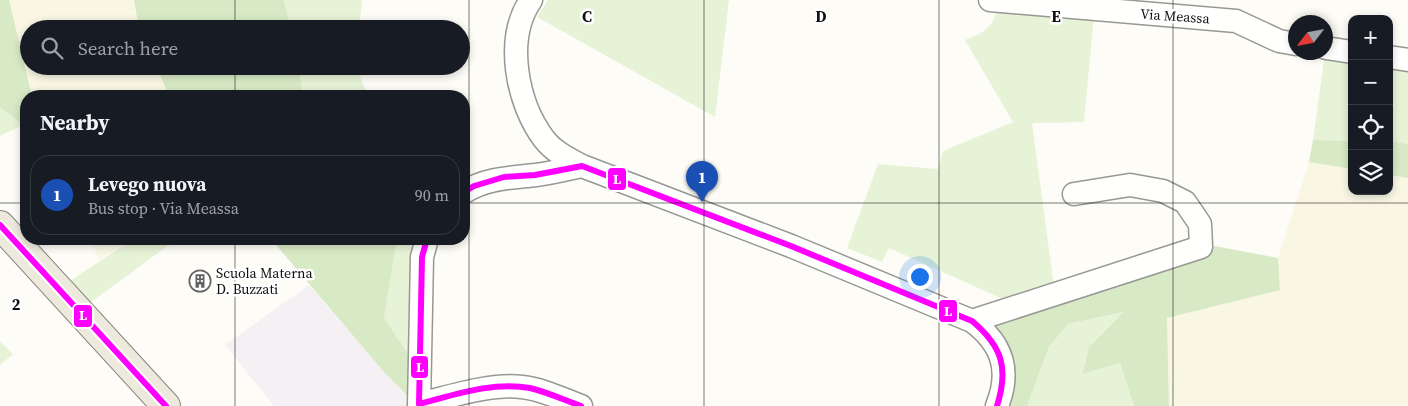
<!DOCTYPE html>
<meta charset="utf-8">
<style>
:root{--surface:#171b24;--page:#20242c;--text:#f1f3f6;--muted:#9ea1a6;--line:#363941;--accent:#ea580c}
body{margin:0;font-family:"Source Serif 4",serif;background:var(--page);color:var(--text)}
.controls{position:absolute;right:15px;top:15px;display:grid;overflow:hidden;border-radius:10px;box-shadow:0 2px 8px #0003}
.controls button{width:45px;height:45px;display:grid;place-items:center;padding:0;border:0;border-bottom:1px solid var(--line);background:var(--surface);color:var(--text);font:25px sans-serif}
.compass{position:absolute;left:1288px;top:15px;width:45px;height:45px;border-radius:50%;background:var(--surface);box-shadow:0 2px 8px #0003;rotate:238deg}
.you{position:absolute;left:919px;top:276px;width:18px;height:18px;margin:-12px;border:4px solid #fff;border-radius:50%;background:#1a73e8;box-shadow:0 0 0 8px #1a73e833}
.badge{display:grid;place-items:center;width:32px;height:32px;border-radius:50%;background:var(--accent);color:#fff;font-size:16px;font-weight:700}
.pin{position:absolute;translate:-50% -41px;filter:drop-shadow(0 1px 2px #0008)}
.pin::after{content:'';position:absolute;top:26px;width:18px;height:15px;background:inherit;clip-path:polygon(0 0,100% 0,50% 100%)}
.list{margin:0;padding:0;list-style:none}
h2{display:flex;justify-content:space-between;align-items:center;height:65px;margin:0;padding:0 20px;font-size:21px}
h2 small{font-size:16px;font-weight:400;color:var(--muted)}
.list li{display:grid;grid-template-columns:32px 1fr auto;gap:15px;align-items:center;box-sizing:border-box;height:80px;margin:0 10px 10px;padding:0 10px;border:1px solid var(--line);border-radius:20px}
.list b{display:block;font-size:19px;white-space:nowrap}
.list p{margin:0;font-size:16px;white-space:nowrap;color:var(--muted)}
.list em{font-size:16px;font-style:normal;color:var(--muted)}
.icon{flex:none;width:28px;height:28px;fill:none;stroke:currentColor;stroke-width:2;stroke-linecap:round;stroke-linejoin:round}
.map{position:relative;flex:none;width:1408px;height:406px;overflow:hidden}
.search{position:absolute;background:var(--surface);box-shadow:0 2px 8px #0003;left:20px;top:20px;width:450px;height:55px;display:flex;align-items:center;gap:12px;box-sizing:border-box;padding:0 18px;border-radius:28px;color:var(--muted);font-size:19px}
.panel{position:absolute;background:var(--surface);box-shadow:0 2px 8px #0003;left:20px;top:90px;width:450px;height:155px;border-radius:20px}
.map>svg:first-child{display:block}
</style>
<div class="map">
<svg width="1408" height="406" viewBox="0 0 1408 406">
<rect width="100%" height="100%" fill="#fdfcf7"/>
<!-- industrial -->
<path fill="#f5f0f3" d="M309 285 383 371 416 406H274L225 345Z"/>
<!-- farmland -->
<path fill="#f9f7e4" d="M9 0H134L139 29H29V66H156L169 96H32Z
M1309 162 1352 169V191H1389V175L1408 178V406H1169L1167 318 1280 290 1278 258Z
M90 239H133L99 259Z"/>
<!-- green -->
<path fill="#e7f3d7" d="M284 0H362L359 29H291Z
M548 0H729L715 117 537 17Z
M998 6 1094 16 1084 122 1032 123 1054 287 1005 300 889 248 882 262 847 248 878 164 938 169 943 151 1013 122 965 40C985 32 993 28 998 6Z
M1325 53 1352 56V141L1313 140Z
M1389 61 1408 64V144L1389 141Z
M299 66H356L368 96H303Z
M0 105 23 125 0 136Z
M133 239H177L75 314 55 291Z
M397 239H420L415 364 384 318Z
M1125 312 1089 347 1082 373 1120 363 1134 406H1027L1049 347 1068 324Z
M0 341 13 354 0 365Z"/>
<!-- forest -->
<path fill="#d8eac5" d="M0 0H9L32 96H26V124L23 125 0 107Z
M134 0H284L291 29H139Z
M156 66H299L303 96H169Z
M1313 140 1352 141V169L1309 162Z
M1389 141 1408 144V178L1389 175Z
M271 239H397L384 318 415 364 416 405 383 371Z
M1209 245 1278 258 1280 290 1167 318 1169 406H1134L1120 363 1082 374 1089 347 1124 312 1068 324 1049 347 1027 406H991L998 387 983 335 1005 300Z"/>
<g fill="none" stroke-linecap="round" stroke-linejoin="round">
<!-- minor casing -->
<g stroke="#979795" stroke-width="25">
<path id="minor" d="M531 0C504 39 517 103 544 139 554 152 569 159 582 166L791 246 972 321C1003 344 1011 371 997 406
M990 0 1236 21 1279 41 1296 44
M1326 48 1352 52
M1389 57 1408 60
M464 192C487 178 509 178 536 175 551 173 567 169 582 166
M972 321 1201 247 1200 224 1185 202 1163 191 1130 185 1074 194
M419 404C449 397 491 383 522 387 542 389 562 399 581 406
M419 406 422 257 427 239"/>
</g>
<!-- major casing -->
<g stroke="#858482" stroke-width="30">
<path id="major" d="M0 225 166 406"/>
</g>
<!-- minor -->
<use href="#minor" stroke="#fffffe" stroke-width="22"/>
<!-- major -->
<use href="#major" stroke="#ede9dc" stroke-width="28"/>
<!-- bus-1 casing -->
<g stroke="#fff" stroke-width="10">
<path id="bus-1" d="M464 192 474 186 504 177 535 175 582 166 791 246 972 321C1002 346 1009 368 997 406
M0 225 166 406
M427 239 422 257 419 404C454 395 493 381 530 388 547 392 564 400 581 406"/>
</g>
<!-- bus-1 -->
<use href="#bus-1" stroke="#f0f" stroke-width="6"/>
</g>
<!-- grid -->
<path fill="none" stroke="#111" stroke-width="1" stroke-opacity="0.55" d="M235 0V29M469 0V406M704 0V406M939 0V406M1173 0V406M235 66V96M0 203H26M464 203H1408M235 239V406"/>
<!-- icons -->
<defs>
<g id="building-ring" transform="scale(1.125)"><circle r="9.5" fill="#fff" stroke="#646362" stroke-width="1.5"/><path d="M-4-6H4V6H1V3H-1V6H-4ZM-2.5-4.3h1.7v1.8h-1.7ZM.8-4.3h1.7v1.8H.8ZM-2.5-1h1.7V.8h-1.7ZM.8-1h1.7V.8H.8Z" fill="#646362"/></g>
</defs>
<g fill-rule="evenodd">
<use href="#building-ring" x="200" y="281"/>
</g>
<g text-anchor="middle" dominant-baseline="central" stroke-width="5" stroke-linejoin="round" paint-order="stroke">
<!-- street labels -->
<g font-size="14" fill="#111" stroke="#fff">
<text transform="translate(1175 16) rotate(4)">Via Meassa</text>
</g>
<!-- poi labels -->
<g font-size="14" fill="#111" stroke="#fff" text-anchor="start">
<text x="216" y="273">Scuola Materna<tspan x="216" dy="16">D. Buzzati</tspan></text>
</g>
</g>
<g font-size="16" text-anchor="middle" font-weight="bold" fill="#111" stroke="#fff" stroke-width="5" stroke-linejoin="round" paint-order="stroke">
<text x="587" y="22">C</text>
<text x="821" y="22">D</text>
<text x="1056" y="22">E</text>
<text x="16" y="310">2</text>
</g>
<g stroke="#fff" stroke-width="2">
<rect x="607" y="167" width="20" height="24" rx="5" fill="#f0f"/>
<rect x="938" y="299" width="20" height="24" rx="5" fill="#f0f"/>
<rect x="73" y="304" width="20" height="24" rx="5" fill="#f0f"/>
<rect x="410" y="355" width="19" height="24" rx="5" fill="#f0f"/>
</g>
<g font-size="14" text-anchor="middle" font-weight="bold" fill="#fff">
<text x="617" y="184">L</text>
<text x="948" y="316">L</text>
<text x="83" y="320">L</text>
<text x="420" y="372">L</text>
</g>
</svg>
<div class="controls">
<button>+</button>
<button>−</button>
<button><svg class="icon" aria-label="locate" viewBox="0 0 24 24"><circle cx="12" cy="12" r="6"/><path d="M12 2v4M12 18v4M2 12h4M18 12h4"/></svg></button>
<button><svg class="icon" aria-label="layers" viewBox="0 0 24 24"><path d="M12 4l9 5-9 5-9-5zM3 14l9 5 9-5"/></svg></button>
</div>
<svg class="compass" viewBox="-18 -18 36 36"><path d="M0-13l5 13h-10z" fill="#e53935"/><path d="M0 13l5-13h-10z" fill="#9ea1a6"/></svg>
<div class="you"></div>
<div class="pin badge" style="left:702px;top:202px;background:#1a4fb4">1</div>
<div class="search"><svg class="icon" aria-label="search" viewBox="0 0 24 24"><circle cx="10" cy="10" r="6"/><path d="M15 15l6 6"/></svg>Search here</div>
<section class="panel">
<h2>Nearby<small></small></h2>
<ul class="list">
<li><span class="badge" style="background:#1a4fb4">1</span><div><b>Levego nuova</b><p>Bus stop · Via Meassa</p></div><em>90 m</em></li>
</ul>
</section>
</div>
